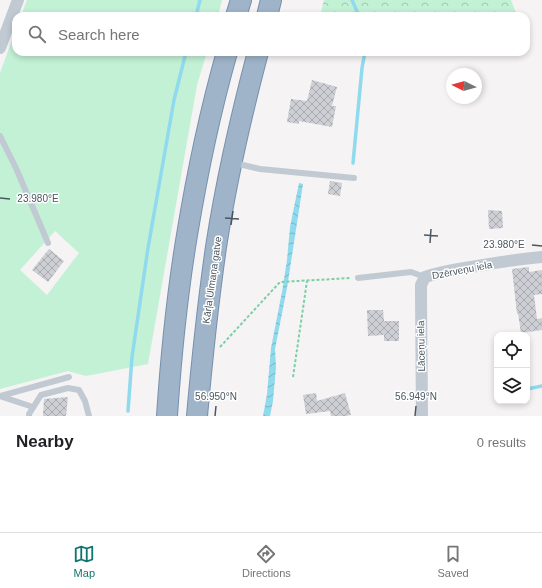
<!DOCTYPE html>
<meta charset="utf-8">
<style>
:root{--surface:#fff;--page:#f2f2f2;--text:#202124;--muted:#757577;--line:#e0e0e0;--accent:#0f766e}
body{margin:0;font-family:Helvetica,sans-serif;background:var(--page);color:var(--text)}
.controls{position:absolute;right:12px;bottom:12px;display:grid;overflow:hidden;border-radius:8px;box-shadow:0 2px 6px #0003}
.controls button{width:36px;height:36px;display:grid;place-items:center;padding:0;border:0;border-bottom:1px solid var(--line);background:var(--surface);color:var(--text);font:20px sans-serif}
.compass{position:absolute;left:446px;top:68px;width:36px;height:36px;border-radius:50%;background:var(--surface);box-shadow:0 2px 6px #0003;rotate:275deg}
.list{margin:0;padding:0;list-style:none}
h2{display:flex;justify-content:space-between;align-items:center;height:52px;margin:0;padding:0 16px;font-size:17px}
h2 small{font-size:13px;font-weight:400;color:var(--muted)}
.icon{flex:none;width:22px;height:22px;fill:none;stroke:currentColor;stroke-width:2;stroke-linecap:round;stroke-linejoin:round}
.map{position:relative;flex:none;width:542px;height:416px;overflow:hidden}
.search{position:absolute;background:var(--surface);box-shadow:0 2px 6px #0003;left:12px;right:12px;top:12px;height:44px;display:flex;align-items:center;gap:10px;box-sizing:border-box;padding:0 14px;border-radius:12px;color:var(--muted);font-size:15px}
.sheet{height:116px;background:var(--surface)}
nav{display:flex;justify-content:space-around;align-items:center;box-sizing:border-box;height:56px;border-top:1px solid var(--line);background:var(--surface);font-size:11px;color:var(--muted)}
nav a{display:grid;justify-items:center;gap:2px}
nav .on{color:var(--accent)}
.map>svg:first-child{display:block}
</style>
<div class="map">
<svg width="542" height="416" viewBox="0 0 542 416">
<defs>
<pattern id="forest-crowns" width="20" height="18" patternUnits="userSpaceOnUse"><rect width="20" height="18" fill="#c3f1d5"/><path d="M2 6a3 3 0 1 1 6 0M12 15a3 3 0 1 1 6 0" fill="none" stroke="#a0c6b0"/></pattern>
<pattern id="water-waves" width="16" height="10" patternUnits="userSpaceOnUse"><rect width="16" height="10" fill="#90daee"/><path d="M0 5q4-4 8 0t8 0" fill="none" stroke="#78b4c4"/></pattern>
<pattern id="building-cross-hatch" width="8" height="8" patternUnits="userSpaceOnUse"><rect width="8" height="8" fill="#cdcfd5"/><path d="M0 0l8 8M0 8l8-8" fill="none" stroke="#a8abb0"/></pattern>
</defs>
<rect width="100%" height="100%" fill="#f5f3f3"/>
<!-- green -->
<path fill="#c3f1d5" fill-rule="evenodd" d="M27 0H222L218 16H21Z
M16 29V52H207L197 85 148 364 86 376 68 371 0 389V73ZM55 231 79 253 47 295 20 270Z"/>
<!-- forest -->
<path fill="url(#forest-crowns)" d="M324 0H511L517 16H320Z"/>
<!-- water -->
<path fill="url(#water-waves)" d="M299 183 303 184 287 288 275 349 276 367 273 401 270 416H263L267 394 271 348 282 292 287 260 290 227Z"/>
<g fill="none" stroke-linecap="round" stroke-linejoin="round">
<!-- stream -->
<path stroke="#90daee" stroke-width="3.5" d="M352 0 359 16
M196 16 200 0
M353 163 362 68 365 52
M527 389 542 386
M128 411 132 357 148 248 174 100 186 52"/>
</g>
<!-- building -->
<path fill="url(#building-cross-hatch)" d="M312 80 337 87 332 106H336L332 127 299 121V124L287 122 291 99 307 101Z
M330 181 342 183 340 196 328 194Z
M488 210 502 211 503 228 489 229Z
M49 249 64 261 48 282 32 270Z
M529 267V272L542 270V294L534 295 537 319 542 318V330L521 333 518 313 517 314 512 269Z
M367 310H383L384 321H399V341H384V335L368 336Z
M316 393 317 401 345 393 351 415 346 416H331L330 411 306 414 303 395Z
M68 397 66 416H43L44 399Z"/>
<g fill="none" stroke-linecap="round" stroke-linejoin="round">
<!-- trunk casing -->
<g stroke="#7690ad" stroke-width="22">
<path id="trunk" d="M236 16 241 0
M267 16 271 0
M167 416C171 356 177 295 187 235 197 174 210 112 227 52
M197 416C202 360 208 303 216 247 226 182 241 116 258 52"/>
</g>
<!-- path -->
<path stroke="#7ad0a6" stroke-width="2" stroke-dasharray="3 2" stroke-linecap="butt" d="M220 347 280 282 351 278
M293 377 307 281"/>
<!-- service -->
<path stroke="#c1cad2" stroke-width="6" d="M0 136 16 168 48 243
M235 163 260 169 354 178
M358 278 411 272 425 277
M0 396 69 377
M0 396 33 407
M29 416V414L41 395 68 388 79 390 85 401 89 416"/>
<!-- minor -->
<path stroke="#c1cad2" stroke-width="12" d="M0 48 18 0
M422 416 421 298V285L425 277C442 271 459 269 477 266 499 262 520 259 542 257"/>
<!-- trunk -->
<use href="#trunk" stroke="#9fb4c9" stroke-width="20"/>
</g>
<!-- ticks -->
<path fill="none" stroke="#4a5661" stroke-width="1.5" d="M0 198 10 199M225 218 239 219M231 225 233 211M424 235 438 236M430 243 431 229M532 245 542 246M215 416 216 406M415 416 416 406"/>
<g text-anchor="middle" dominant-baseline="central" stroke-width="3" stroke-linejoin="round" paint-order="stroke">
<!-- street labels -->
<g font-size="10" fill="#4a5661" stroke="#fff">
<text transform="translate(462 270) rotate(-11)">Dzērveņu iela</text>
<text transform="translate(212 280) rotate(-82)">Kārļa Ulmaņa gatve</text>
<text transform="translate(421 346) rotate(-91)">Lāceņu iela</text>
</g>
</g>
<g font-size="10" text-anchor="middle" fill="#4a5661" stroke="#fff" stroke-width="3" stroke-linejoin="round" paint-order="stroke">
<text x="38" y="202">23.980°E</text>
<text x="504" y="248">23.980°E</text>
<text x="216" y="400">56.950°N</text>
<text x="416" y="400">56.949°N</text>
</g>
</svg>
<div class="controls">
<button><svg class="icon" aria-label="locate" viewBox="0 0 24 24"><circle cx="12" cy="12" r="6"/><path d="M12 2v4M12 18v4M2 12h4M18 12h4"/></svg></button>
<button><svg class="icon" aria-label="layers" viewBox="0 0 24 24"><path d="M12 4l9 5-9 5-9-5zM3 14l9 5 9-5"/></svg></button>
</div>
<svg class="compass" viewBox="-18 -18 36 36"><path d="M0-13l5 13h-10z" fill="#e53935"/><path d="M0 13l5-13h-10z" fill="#757577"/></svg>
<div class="search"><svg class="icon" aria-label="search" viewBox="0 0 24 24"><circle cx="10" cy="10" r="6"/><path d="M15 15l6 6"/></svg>Search here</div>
</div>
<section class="sheet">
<h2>Nearby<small>0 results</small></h2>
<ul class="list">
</ul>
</section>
<nav>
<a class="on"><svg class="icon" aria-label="map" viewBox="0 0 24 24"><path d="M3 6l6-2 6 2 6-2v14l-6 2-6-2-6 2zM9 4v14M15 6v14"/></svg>Map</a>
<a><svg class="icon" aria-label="directions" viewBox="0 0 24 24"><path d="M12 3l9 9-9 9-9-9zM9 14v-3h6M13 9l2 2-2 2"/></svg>Directions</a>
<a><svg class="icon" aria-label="saved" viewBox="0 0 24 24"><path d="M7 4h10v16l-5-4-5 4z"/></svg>Saved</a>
</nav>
